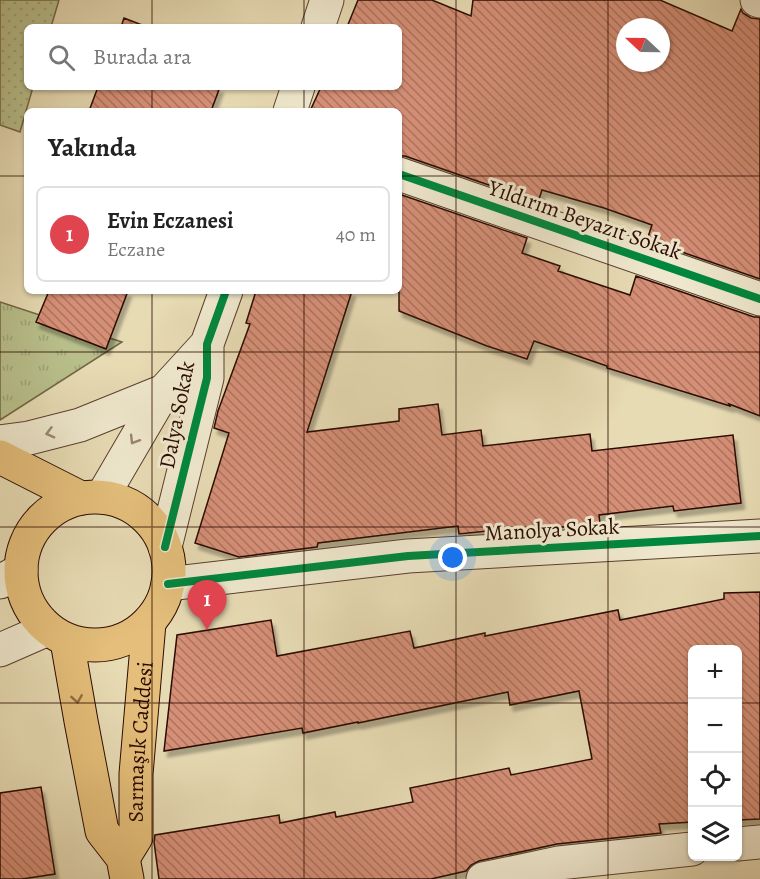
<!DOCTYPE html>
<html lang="tr">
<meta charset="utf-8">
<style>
:root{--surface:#fff;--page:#f2f2f2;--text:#222;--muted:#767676;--line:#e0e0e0;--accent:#0f766e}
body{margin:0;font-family:Alegreya,serif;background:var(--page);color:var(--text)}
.controls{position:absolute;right:18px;bottom:18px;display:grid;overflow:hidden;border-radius:9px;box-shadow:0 2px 4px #0004}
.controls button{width:54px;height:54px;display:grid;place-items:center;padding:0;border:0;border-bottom:2px solid var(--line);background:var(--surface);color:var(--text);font:30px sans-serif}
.compass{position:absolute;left:616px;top:18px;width:54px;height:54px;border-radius:50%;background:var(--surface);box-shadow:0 2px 4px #0004;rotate:292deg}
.you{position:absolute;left:453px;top:558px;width:21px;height:21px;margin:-15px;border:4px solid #fff;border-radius:50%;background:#1a73e8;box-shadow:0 0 0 9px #1a73e833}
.badge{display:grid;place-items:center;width:39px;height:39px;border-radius:50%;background:var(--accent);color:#fff;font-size:20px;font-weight:700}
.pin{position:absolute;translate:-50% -50px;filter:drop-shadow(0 2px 3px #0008)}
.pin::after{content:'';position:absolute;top:32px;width:21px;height:18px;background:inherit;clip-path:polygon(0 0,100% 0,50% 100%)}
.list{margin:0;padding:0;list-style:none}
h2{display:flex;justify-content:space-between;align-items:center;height:78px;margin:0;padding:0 24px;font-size:26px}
h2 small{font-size:20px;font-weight:400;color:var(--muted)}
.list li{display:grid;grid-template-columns:39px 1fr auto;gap:18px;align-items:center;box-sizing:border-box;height:96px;margin:0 12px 12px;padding:0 12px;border:2px solid var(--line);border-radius:9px}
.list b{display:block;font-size:22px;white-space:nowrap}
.list p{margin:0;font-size:20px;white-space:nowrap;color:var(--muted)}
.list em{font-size:20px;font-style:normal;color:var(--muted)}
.icon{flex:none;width:33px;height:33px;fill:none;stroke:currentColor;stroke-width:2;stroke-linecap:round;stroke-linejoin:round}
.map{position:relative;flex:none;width:760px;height:879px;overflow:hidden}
.search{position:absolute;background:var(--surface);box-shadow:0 2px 4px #0004;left:24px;top:24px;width:378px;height:66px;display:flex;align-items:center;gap:15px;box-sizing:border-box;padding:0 21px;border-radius:9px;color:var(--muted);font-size:22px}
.panel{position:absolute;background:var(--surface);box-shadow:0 2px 4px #0004;left:24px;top:108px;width:378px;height:186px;border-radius:9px}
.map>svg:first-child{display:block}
</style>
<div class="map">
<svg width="760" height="879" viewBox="0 0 760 879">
<defs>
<pattern id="grass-tufts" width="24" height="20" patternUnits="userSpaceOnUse" patternTransform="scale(1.5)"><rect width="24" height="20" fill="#b8bf8b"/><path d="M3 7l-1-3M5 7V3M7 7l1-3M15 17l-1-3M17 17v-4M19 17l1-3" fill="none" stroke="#9ea376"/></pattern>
<pattern id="park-dots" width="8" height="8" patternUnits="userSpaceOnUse" patternTransform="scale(1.5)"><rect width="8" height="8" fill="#b8bf8b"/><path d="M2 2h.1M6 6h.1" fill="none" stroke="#9ea376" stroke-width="1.8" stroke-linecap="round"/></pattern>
<pattern id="building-back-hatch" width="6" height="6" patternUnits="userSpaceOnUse" patternTransform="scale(1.5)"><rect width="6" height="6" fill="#d58f77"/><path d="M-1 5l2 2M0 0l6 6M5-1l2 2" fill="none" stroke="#ad735f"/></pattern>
<filter id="shadow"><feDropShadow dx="3.5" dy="6" stdDeviation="1.5" flood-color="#0004"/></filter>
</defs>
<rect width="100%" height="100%" fill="#e7dbb4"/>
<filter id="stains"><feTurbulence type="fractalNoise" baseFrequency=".00333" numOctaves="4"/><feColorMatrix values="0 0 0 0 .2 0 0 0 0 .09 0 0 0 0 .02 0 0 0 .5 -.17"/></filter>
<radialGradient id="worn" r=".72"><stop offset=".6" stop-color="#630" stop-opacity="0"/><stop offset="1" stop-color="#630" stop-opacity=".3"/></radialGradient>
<!-- grass -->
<path fill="url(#grass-tufts)" stroke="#726546" stroke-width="1.5" d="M0 302 122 342 0 420Z"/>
<!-- park -->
<path fill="url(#park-dots)" stroke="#726546" stroke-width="1.5" d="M0 0H59L51 27H27V87H33L20 132 0 125Z"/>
<!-- building -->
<path fill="url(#building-back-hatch)" stroke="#2b0b01" stroke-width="1.5" fill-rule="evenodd" filter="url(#shadow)" d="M358 0H432L471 16 473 0H660L732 31 741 9 743 13 751 18 760 19V279L647 240 652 225 604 208 542 190 538 202 405 156H399V111H310L321 87H399V27H347ZM625 27H661V63H625Z
M124 18 147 27H121Z
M98 87H220L211 111H89Z
M399 194 527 238 522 253 560 266 558 271 630 295 636 276 754 317H760V416L729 404 730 406 607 368V366L534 341 527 359 487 346 399 311Z
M49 291H128L106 349 36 322Z
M256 291H352L307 432 399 421V409L438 404 442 435 481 430 483 446 590 434 592 451 733 435 741 503 674 511 673 506 599 515 600 523 554 528 553 525 498 532 497 530 459 534 458 526 318 543 317 547 239 557 195 543 229 433 214 428 218 411 250 324 246 323Z
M760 592V819L738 820V650H693V822L659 824 661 833 557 844 479 861 471 865 466 871 431 879H159L154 842 155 835 279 815 280 823 335 812 336 817 413 802 410 788 509 768 511 775 592 759 579 691 510 705 508 692 358 723V722L303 733 302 728 164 751 177 635 271 620 277 656 410 631 414 648 485 633V636L618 610 620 620 724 599V593Z
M41 787 55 874 22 879H0V793Z"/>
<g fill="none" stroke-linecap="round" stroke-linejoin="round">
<!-- minor casing -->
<g stroke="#5a3f2e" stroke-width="35">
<path id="minor" d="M757 0 760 1
M318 27 327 0
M290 111 298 87
M399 174 760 299
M0 442 29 438 80 425 164 391
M102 497 164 391 207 344
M165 547 207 378V344L226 291
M0 582 21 570
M168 584 408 556 760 536
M0 650 48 629
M738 844 760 842
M483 879 559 863 692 849"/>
</g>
<!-- major casing -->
<g stroke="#2b0b01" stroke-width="35">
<g id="major">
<path d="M0 457 81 498"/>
<circle cx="95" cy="571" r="74"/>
<path d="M67 641 81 721 102 831 123 858 127 879"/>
<path id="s1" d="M123 858 136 837V774L149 623"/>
</g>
</g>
<!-- minor -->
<use href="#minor" stroke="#efe8ce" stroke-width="33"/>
<!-- major -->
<use href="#major" stroke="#e4be7a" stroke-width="33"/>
<!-- cycleway casing -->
<g stroke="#efe8ce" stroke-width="11">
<path id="cycleway" d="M399 174 760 299
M165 547 207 378V344L226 291
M168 584 408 556 760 536"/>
</g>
<!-- cycleway -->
<use href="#cycleway" stroke="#00873e" stroke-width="8"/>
</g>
<!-- one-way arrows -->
<defs><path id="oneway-chevron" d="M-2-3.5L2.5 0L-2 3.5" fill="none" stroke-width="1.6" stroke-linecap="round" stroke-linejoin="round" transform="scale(1.5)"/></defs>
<g stroke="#978572">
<use href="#oneway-chevron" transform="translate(50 433) rotate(165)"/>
<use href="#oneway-chevron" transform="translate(134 440) rotate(121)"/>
</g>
<use stroke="#916d44" href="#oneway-chevron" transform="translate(77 699) rotate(81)"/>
<!-- grid -->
<path fill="none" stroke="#2b0b01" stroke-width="1.5" stroke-opacity="0.55" d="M152 0V27M304 0V27M456 0V879M608 0V879M152 87V111M304 87V111M0 176H27M399 176H760M152 291V879M304 291V879M0 352H760M0 527H760M0 703H692M738 703H760"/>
<g text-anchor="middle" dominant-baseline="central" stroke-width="6" stroke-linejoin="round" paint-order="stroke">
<!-- street labels -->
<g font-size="22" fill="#2b0b01" stroke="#efe8ce">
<text transform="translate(585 220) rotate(19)">Yıldırım Beyazıt Sokak</text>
<text transform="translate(177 415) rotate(-79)">Dalya Sokak</text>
<text transform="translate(552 530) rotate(-3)">Manolya Sokak</text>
<text stroke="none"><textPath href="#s1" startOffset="120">Sarmaşık Caddesi</textPath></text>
</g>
</g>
<rect width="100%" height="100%" filter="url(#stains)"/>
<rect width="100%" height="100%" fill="url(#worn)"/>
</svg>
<div class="controls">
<button>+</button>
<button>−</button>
<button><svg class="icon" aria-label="locate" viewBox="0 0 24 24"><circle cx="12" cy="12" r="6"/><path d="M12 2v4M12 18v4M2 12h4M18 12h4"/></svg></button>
<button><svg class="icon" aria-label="layers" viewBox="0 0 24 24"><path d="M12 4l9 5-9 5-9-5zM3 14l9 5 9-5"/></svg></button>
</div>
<svg class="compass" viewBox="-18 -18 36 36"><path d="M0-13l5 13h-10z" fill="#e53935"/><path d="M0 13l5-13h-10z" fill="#767676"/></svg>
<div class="you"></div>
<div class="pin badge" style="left:207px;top:630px;background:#e0444e">1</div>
<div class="search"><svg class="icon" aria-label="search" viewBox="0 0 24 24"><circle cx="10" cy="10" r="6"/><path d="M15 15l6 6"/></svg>Burada ara</div>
<section class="panel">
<h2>Yakında<small></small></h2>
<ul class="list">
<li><span class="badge" style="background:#e0444e">1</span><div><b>Evin Eczanesi</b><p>Eczane</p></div><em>40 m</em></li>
</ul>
</section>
</div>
